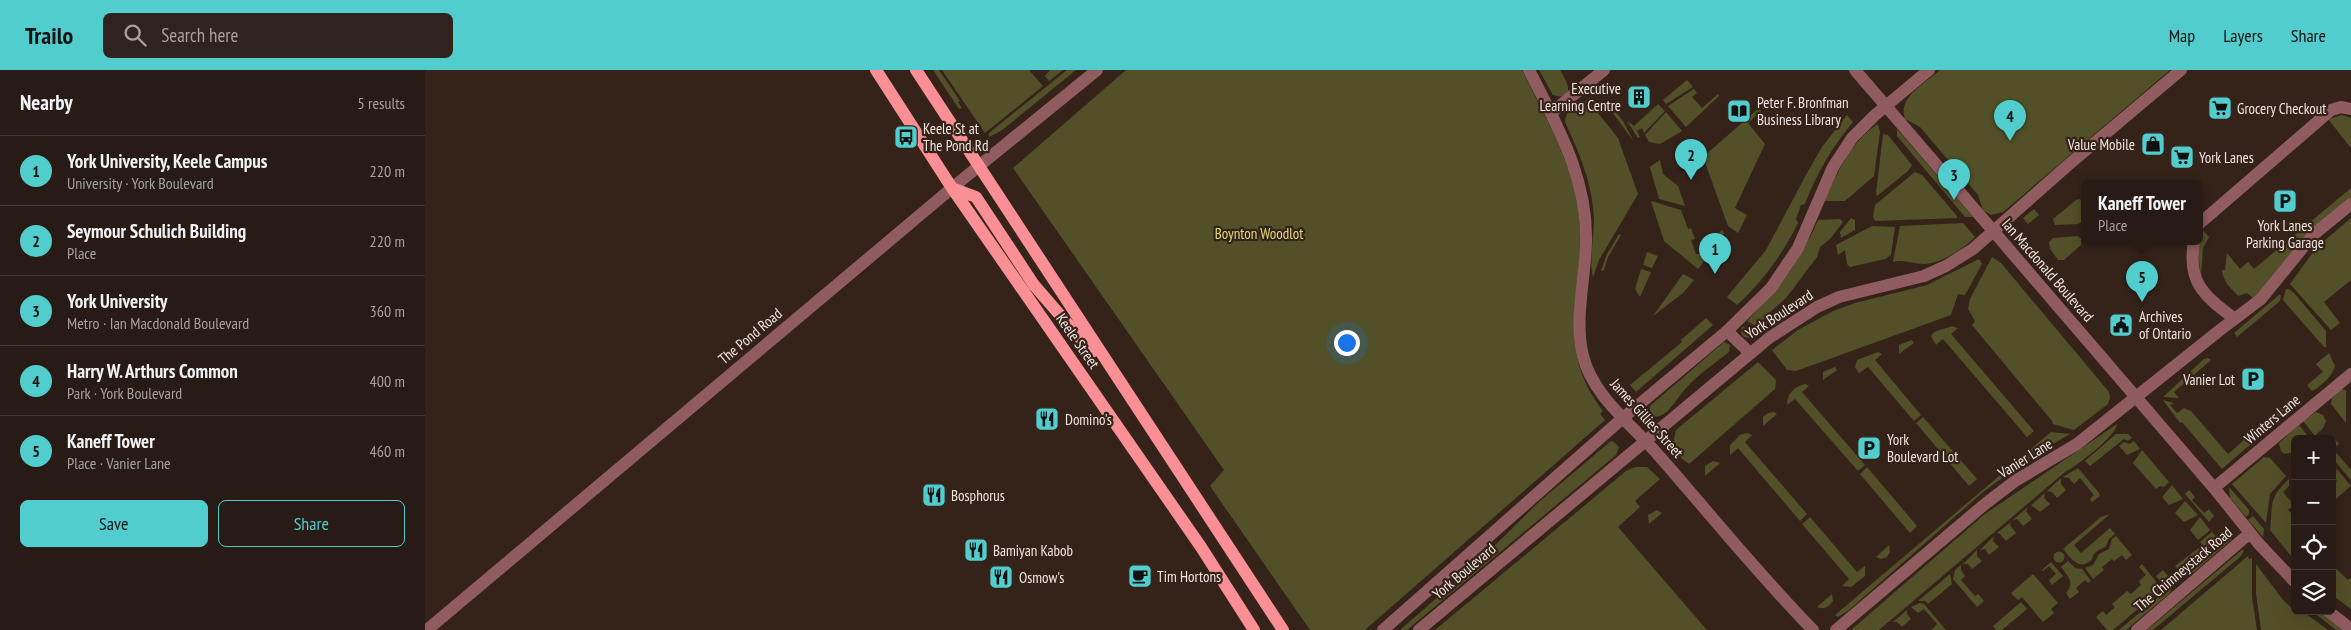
<!DOCTYPE html>
<meta charset="utf-8">
<style>
:root{--surface:#281a14;--page:#30231d;--text:#f1f3f6;--muted:#a5a1a0;--line:#443834;--accent:#52cdce}
body{margin:0;font-family:"PT Sans Narrow",sans-serif;background:var(--page);color:var(--text)}
.controls{position:absolute;right:15px;bottom:15px;display:grid;overflow:hidden;border-radius:8px;box-shadow:0 5px 20px #0002}
.controls button{width:45px;height:45px;display:grid;place-items:center;padding:0;border:0;border-bottom:1px solid var(--line);background:var(--surface);color:var(--text);font:25px sans-serif}
.you{position:absolute;left:921px;top:272px;width:18px;height:18px;margin:-12px;border:4px solid #fff;border-radius:50%;background:#1a73e8;box-shadow:0 0 0 8px #1a73e833}
.badge{display:grid;place-items:center;width:32px;height:32px;border-radius:50%;background:var(--accent);color:#111;font-size:16px;font-weight:700}
.pin{position:absolute;translate:-50% -41px;filter:drop-shadow(0 1px 2px #0008)}
.pin::after{content:'';position:absolute;top:26px;width:18px;height:15px;background:inherit;clip-path:polygon(0 0,100% 0,50% 100%)}
.popup{position:absolute;left:1656px;top:110px;width:122px;height:65px;box-sizing:border-box;display:grid;place-content:center;border-radius:8px;background:var(--surface);filter:drop-shadow(0 1px 4px #0005);font-size:16px;white-space:nowrap;color:var(--muted)}
.popup b{font-size:19px;color:var(--text)}
.popup::after{content:'';position:absolute;left:50%;top:100%;margin-left:-10px;border:10px solid transparent;border-top-color:var(--surface)}
.list{margin:0;padding:0;list-style:none}
h2{display:flex;justify-content:space-between;align-items:center;height:65px;margin:0;padding:0 20px;font-size:21px}
h2 small{font-size:16px;font-weight:400;color:var(--muted)}
.list li{display:grid;grid-template-columns:32px 1fr auto;gap:15px;align-items:center;box-sizing:border-box;height:70px;padding:0 20px;border-top:1px solid var(--line)}
.list b{display:block;font-size:19px;white-space:nowrap}
.list p{margin:0;font-size:16px;white-space:nowrap;color:var(--muted)}
.list em{font-size:16px;font-style:normal;color:var(--muted)}
.actions{display:flex;gap:10px;padding:15px 20px}
.actions a{flex:1;padding:11px 0;border:1px solid var(--accent);border-radius:8px;text-align:center;font-size:18px;color:var(--accent)}
.actions .main{background:var(--accent);color:#111}
.icon{flex:none;width:28px;height:28px;fill:none;stroke:currentColor;stroke-width:2;stroke-linecap:round;stroke-linejoin:round}
.map{position:relative;flex:none;width:1926px;height:560px;overflow:hidden}
header{display:flex;align-items:center;gap:30px;box-sizing:border-box;height:70px;padding:0 25px;background:var(--accent);color:#111}
header strong{font-size:24px}
nav{display:flex;gap:28px;margin-inline-start:auto;font-size:18px}
.search{width:350px;height:45px;background:var(--page);display:flex;align-items:center;gap:12px;box-sizing:border-box;padding:0 18px;border-radius:8px;color:var(--muted);font-size:19px}
main{display:flex}
aside{flex:1;background:var(--surface)}
.map>svg:first-child{display:block}
</style>
<header>
<strong>Trailo</strong>
<div class="search"><svg class="icon" aria-label="search" viewBox="0 0 24 24"><circle cx="10" cy="10" r="6"/><path d="M15 15l6 6"/></svg>Search here</div>
<nav><a>Map</a><a>Layers</a><a>Share</a></nav>
</header>
<main>
<aside>
<h2>Nearby<small>5 results</small></h2>
<ul class="list">
<li><span class="badge">1</span><div><b>York University, Keele Campus</b><p>University · York Boulevard</p></div><em>220 m</em></li>
<li><span class="badge">2</span><div><b>Seymour Schulich Building</b><p>Place</p></div><em>220 m</em></li>
<li><span class="badge">3</span><div><b>York University</b><p>Metro · Ian Macdonald Boulevard</p></div><em>360 m</em></li>
<li><span class="badge">4</span><div><b>Harry W. Arthurs Common</b><p>Park · York Boulevard</p></div><em>400 m</em></li>
<li><span class="badge">5</span><div><b>Kaneff Tower</b><p>Place · Vanier Lane</p></div><em>460 m</em></li>
</ul>
<div class="actions"><a class="main">Save</a><a>Share</a></div>
</aside>
<div class="map">
<svg width="1926" height="560" viewBox="0 0 1926 560">
<rect width="100%" height="100%" fill="#35231a"/>
<!-- green -->
<path fill="#525028" d="M508 0H514L535 31 533 32 537 38 534 39Z
M517 0H604L618 16 560 63Z
M625 0H638L624 11 620 6Z
M642 0H651L576 61 564 67V63Z
M701 0H1097C1118 44 1146 89 1153 138 1164 214 1124 271 1178 341L1175 344 1180 350 940 560H885L785 416 799 400 588 98Z
M1114 0H1135C1142 10 1152 32 1128 25Z
M1515 0H1745L1578 142 1566 145 1558 140 1553 125 1495 57 1480 49C1472 27 1501 13 1515 0Z
M1262 10 1268 17 1241 34 1238 30Z
M1269 19 1272 23 1267 27 1277 38 1293 24 1294 26 1261 57 1243 36Z
M1159 31 1165 33 1193 68 1213 124 1174 190 1168 207C1164 195 1169 165 1169 149 1168 115 1154 82 1140 52 1141 41 1148 34 1159 31Z
M1182 31 1198 51 1209 72 1180 32Z
M1233 34 1240 41 1219 63 1217 58 1212 61 1215 67 1213 68 1202 51 1209 56Z
M1334 38 1336 41 1323 53 1340 74 1310 138 1322 145 1313 163 1303 156 1278 87Z
M1241 42 1257 61 1235 74 1224 72 1220 65Z
M1422 45 1428 52C1407 77 1392 103 1380 134L1376 135 1371 149 1373 153C1357 185 1338 211 1312 235L1302 227 1341 180 1382 103 1397 77Z
M1917 45 1926 48V78L1903 49Z
M1453 54 1455 62 1449 106 1420 131H1400C1411 104 1427 70 1453 54Z
M1472 59 1548 147H1540L1472 66Z
M1458 64 1463 65 1487 95 1483 101 1452 126 1451 123Z
M1235 90 1238 104 1253 116 1260 136 1234 129 1225 97Z
M1490 102 1497 105 1532 146V148L1450 151 1448 147 1450 135Z
M1926 118V129L1830 230 1822 223 1813 226C1806 218 1798 212 1797 200H1800L1802 183 1815 199 1823 192 1829 199Z
M1655 129 1659 134V151L1653 154 1630 155 1628 149 1651 130Z
M1226 131 1256 140 1263 159 1266 158 1270 169 1266 170 1271 184H1276L1297 160 1299 163 1273 199 1239 171Z
M1609 139 1614 145 1603 154 1598 148Z
M1426 148 1430 150V160L1416 168 1415 162Z
M1926 148V210L1899 232 1915 253 1906 260 1865 214 1891 178Z
M1415 149 1418 152 1405 169 1395 177 1392 187 1361 228 1344 243 1348 248 1336 259 1322 251C1352 220 1376 190 1393 150Z
M1538 153 1550 167C1538 179 1515 194 1499 194 1488 194 1478 189 1468 192L1475 156Z
M1447 156 1470 157 1466 185 1460 189 1425 197 1422 194 1420 180 1413 185 1411 175Z
M1775 157 1784 167 1778 178 1776 207 1773 183Z
M1194 164 1196 165 1183 187 1179 200 1176 201 1182 184Z
M1653 166 1656 169V175L1639 190H1633L1625 179 1624 172 1628 168Z
M1222 182 1233 186 1227 198 1218 195Z
M1567 187 1576 193 1684 322 1685 328 1683 334 1649 360 1628 354 1627 351 1547 255 1550 251 1543 239 1545 229Z
M1554 189 1557 194 1540 225 1533 224 1526 245 1371 301 1362 300 1347 280 1373 260 1408 241 1430 233 1502 215Z
M1216 199 1226 202 1215 227 1210 219Z
M1258 204 1269 210 1258 223 1228 246Z
M1861 219H1864L1869 223 1901 261V277H1899L1858 230Z
M1854 225H1856L1855 231 1812 267 1809 263Z
M1281 248 1288 255 1211 322 1205 315 1257 272 1256 270Z
M1317 256 1332 265 1327 268 1319 267 1316 263Z
M1527 256 1533 258 1526 264 1609 361 1602 367 1518 269 1511 275 1506 266 1509 262Z
M1487 270 1489 273 1474 284V275Z
M1299 272 1305 275 1304 282C1290 293 1274 304 1262 317 1252 327 1244 347 1229 347L1225 344V336Z
M1453 282 1457 284 1450 290 1496 345 1489 351 1443 297 1434 303 1430 297 1432 290Z
M1904 283 1910 296C1907 307 1896 316 1887 321L1882 315 1898 302 1891 294Z
M1783 288 1786 290 1749 322 1754 328 1738 327 1779 289Z
M1333 292 1351 310 1350 319 1264 394 1256 388 1248 374 1251 360Z
M1410 297 1412 300 1398 310V302Z
M1380 314 1384 316 1377 322 1440 395 1433 401 1370 329 1362 335C1362 323 1369 317 1380 314Z
M1916 319 1921 320V353L1906 334 1907 328Z
M1871 325 1875 332 1868 338 1861 334Z
M1738 330 1749 333 1745 335 1752 343 1759 338 1766 341 1803 384 1857 337 1864 341 1797 399 1757 352 1755 353Z
M1349 342 1352 344 1338 356V347L1343 343Z
M1891 342 1898 345 1901 351 1898 358 1890 366 1878 351Z
M1498 347 1552 409 1544 416 1491 353Z
M1692 354C1692 365 1652 396 1640 402L1454 560H1426L1560 444Z
M1874 355 1885 369H1870V382L1859 384 1856 381 1854 373Z
M1626 362 1645 364 1609 385 1558 422 1424 540 1413 547 1410 545Z
M1322 363 1327 365 1320 372 1382 444 1375 451 1313 378 1305 385V375L1315 365Z
M1691 364H1703L1707 368 1703 371 1699 369 1665 396 1660 391Z
M1910 369 1914 374 1908 379 1926 400V410L1907 388V372Z
M1186 371 1189 372 1194 377 1191 385 982 560H975L1052 493 1115 431Z
M1709 371 1715 379 1702 385 1694 376 1699 372 1704 374Z
M1717 380 1744 412 1739 417 1735 416 1731 419 1708 393Z
M1839 387 1845 388 1861 406 1845 424 1841 453 1807 414Z
M1288 391 1295 393 1280 406V396Z
M1210 397H1222L1235 409 1210 431 1215 437 1193 457 1282 560H1010L1201 401Z
M1442 397 1492 456 1485 463 1435 404Z
M1653 398 1674 423 1675 426 1667 432 1665 429 1669 425 1655 408 1649 414 1644 408 1638 407Z
M1912 399 1926 416 1907 432V415L1912 411 1907 403Z
M1636 408V414L1641 420 1632 428 1627 422 1622 421Z
M1864 409V416L1858 422 1869 435 1863 440 1870 447V491L1845 460C1848 435 1843 428 1864 409Z
M1747 415 1758 429 1744 435 1737 427Z
M1804 417 1824 440V444L1821 447 1805 428Z
M1764 420 1770 427 1767 430 1779 443 1784 439 1789 446 1784 452 1760 424Z
M1620 423 1619 428 1625 434 1615 442 1606 435Z
M1760 431 1773 445 1759 452 1750 443Z
M1603 437 1601 441 1607 449 1598 456 1592 449 1588 450Z
M1232 440 1237 443 1224 454 1223 445Z
M1685 444 1649 475 1656 483 1685 458 1690 464 1684 469 1681 476C1678 479 1674 479 1671 482 1667 485 1668 490 1664 492 1653 500 1644 486 1638 479L1676 447Z
M1828 446 1839 459 1838 467 1823 450Z
M1385 447 1432 502 1440 496V506L1426 517 1417 516 1424 509 1377 454Z
M1775 447 1785 460 1773 470 1765 460Z
M1586 452 1585 455 1591 463 1581 471 1575 464 1572 463Z
M1787 462 1794 470 1759 499H1753L1750 496 1778 475 1775 472Z
M1569 466 1568 471 1574 477 1564 485 1560 479 1555 480Z
M1691 466 1707 485 1701 490 1697 485 1689 491 1687 489 1677 497 1679 500 1668 509 1660 498 1668 495 1674 484 1684 479 1687 469Z
M1805 466 1807 469 1769 502 1764 503Z
M1464 475 1465 482 1462 487 1456 489 1451 487Z
M1818 479 1819 481 1815 487 1728 560H1722Z
M1552 480V486L1557 491 1547 499 1543 494H1538Z
M1628.5 487a5.5 5.5 0 1 1 11 0a5.5 5.5 0 1 1-11 0Z
M1823 486 1824 489 1827 488V527L1832 560H1736Z
M1643 491 1650 498 1657 499 1666 511 1663 513 1660 510 1651 518 1654 522 1645 529 1641 523C1650 513 1643 506 1636 497Z
M1626 492 1638 506 1627 515 1624 510 1631 504 1624 496 1618 501 1617 500Z
M1717 494 1733 514V522L1688 560H1682L1671 547 1678 541 1681 545 1690 537 1687 534 1702 521 1706 524 1716 515 1714 511 1721 505 1714 497Z
M1831 494 1858 530 1872 543 1877 541 1903 560H1836L1831 523Z
M1536 495V500L1540 506 1536 510 1550 526 1553 524 1559 531 1552 537 1528 509 1530 500Z
M1907 495 1923 510 1926 508V539L1907 525Z
M1738 500 1746 509V511L1736 512 1731 506Z
M1525 504 1527 514 1503 534 1500 531H1493Z
M1608 504 1633 533 1626 539 1629 543 1618 552 1597 527 1593 530 1586 523Z
M1741 515 1747 517 1745 523 1701 560H1694L1738 523 1737 518Z
M1407 524 1408 531C1404 537 1399 540 1392 537Z
M1596 532 1602 539 1577 560H1571L1568 556Z
M1495 533 1499 534 1521 560H1507L1512 554 1499 539 1493 543 1486 537Z
M1482 540V544L1486 549 1477 557 1472 552H1468Z
M1887 541 1895 542 1918 560H1911Z"/>
<g fill="none" stroke-linecap="round" stroke-linejoin="round">
<!-- minor -->
<path stroke="#915c5f" stroke-width="12" d="M1104 0C1132 56 1163 108 1161 173 1160 210 1149 250 1158 286 1168 327 1209 356 1235 387 1286 445 1334 505 1388 560
M1430 0 1789 418 1834 474 1870 512
M1126 43 1179 0
M1774 154 1906 40 1916 37 1926 39
M1769 171C1762 212 1778 225 1810 249
M1302 261 1325 283
M1789 418 1926 304
M1903 541 1926 559
M2 560 527 118 672 0
M958 560 1199 347 1302 261 1346 218 1373 178 1408 97 1427 68 1450 45 1504 0
M994 560 1344 268 1392 237 1414 227 1499 206 1521 196 1548 179 1642 96 1756 0
M1411 560 1560 434 1590 411 1652 374 1795 260 1836 229 1888 165 1926 134
M1712 560 1825 463"/>
<!-- major -->
<path stroke="#fb8f96" stroke-width="12" d="M451 0 527 118 776 477 829 560
M491 0 858 560
M527 118 551 127 609 215 667 282"/>
</g>
<!-- icons -->
<defs>
<g id="building-square" transform="scale(1.25)"><rect x="-9" y="-9" width="18" height="18" rx="4" fill="#52cdce" stroke="#35231a"/><path d="M-4-6H4V6H1V3H-1V6H-4ZM-2.5-4.3h1.7v1.8h-1.7ZM.8-4.3h1.7v1.8H.8ZM-2.5-1h1.7V.8h-1.7ZM.8-1h1.7V.8H.8Z" fill="#111"/></g>
<g id="supermarket-square" transform="scale(1.25)"><rect x="-9" y="-9" width="18" height="18" rx="4" fill="#52cdce" stroke="#35231a"/><path d="M-6-5.5h2.5l.6 2H6L4.5 2H-2.5L-4.4-4H-6ZM-1.5 3.2a1.3 1.3 0 1 0 .1 0ZM3 3.2a1.3 1.3 0 1 0 .1 0Z" fill="#111"/></g>
<g id="library-square" transform="scale(1.25)"><rect x="-9" y="-9" width="18" height="18" rx="4" fill="#52cdce" stroke="#35231a"/><path d="M-6-4Q-3-5.5-.7-3.5V5Q-3 3-6 4ZM6-4Q3-5.5 .7-3.5V5Q3 3 6 4Z" fill="#111"/></g>
<g id="bus-square" transform="scale(1.25)"><rect x="-9" y="-9" width="18" height="18" rx="4" fill="#52cdce" stroke="#35231a"/><path d="M-5-6H5V4H4V6H2V4H-2V6H-4V4H-5ZM-3.5-4V0h7V-4ZM-3.5 1.2v1.5H-2V1.2ZM2 1.2v1.5H3.5V1.2Z" fill="#111"/></g>
<g id="shop-square" transform="scale(1.25)"><rect x="-9" y="-9" width="18" height="18" rx="4" fill="#52cdce" stroke="#35231a"/><path d="M-5-2.5h2.3a2.7 3.5 0 0 1 5.4 0H5L5.5 6h-11ZM-1.5-2.5h3a1.5 2.3 0 0 0-3 0Z" fill="#111"/></g>
<g id="parking-square" transform="scale(1.25)"><rect x="-9" y="-9" width="18" height="18" rx="4" fill="#52cdce" stroke="#35231a"/><path d="M-3.5-5.5H1a3.5 3.5 0 0 1 0 7H-1V5.5H-3.5ZM-1-3.4V-.6H.8a1.4 1.4 0 0 0 0-2.8Z" fill="#111"/></g>
<g id="civic-square" transform="scale(1.25)"><rect x="-9" y="-9" width="18" height="18" rx="4" fill="#52cdce" stroke="#35231a"/><path d="M-.6-6.5H3V-4.5H.6V-3L4-1V1h2V6H-6V1h2V-1L-.6-3ZM-1.2 2.5V6h2.4V2.5Z" fill="#111"/></g>
<g id="restaurant-square" transform="scale(1.25)"><rect x="-9" y="-9" width="18" height="18" rx="4" fill="#52cdce" stroke="#35231a"/><path d="M-5-6h1v4h1v-4h1v4h1v-4h1v5L-1.5 .5V6h-2V.5L-5-1ZM5-6V6H3V1.5H1.5Q1.5-4 5-6Z" fill="#111"/></g>
<g id="cafe-square" transform="scale(1.25)"><rect x="-9" y="-9" width="18" height="18" rx="4" fill="#52cdce" stroke="#35231a"/><path d="M-5.5-4.5H6V0H3Q3 3.5 0 3.5H-2.5Q-5.5 3.5-5.5 0ZM3-3.2v2h1.7v-2ZM-6 4.5H4V6H-6Z" fill="#111"/></g>
</defs>
<g fill-rule="evenodd">
<use href="#building-square" x="1214" y="27"/>
<use href="#supermarket-square" x="1795" y="38"/>
<use href="#library-square" x="1314" y="41"/>
<use href="#bus-square" x="481" y="67"/>
<use href="#shop-square" x="1728" y="74"/>
<use href="#supermarket-square" x="1757" y="87"/>
<use href="#parking-square" x="1860" y="131"/>
<use href="#civic-square" x="1696" y="255"/>
<use href="#parking-square" x="1828" y="309"/>
<use href="#restaurant-square" x="622" y="349"/>
<use href="#parking-square" x="1444" y="378"/>
<use href="#restaurant-square" x="509" y="425"/>
<use href="#restaurant-square" x="551" y="480"/>
<use href="#cafe-square" x="715" y="506"/>
<use href="#restaurant-square" x="576" y="507"/>
</g>
<g text-anchor="middle" dominant-baseline="central" stroke-width="4.5" stroke-linejoin="round" paint-order="stroke">
<!-- poi labels -->
<g font-size="15" fill="#f1e4df" stroke="#35231a" text-anchor="start">
<text x="1196" y="18" text-anchor="end">Executive<tspan x="1196" dy="17">Learning Centre</tspan></text>
<text x="1332" y="32">Peter F. Bronfman<tspan x="1332" dy="17">Business Library</tspan></text>
<text x="1812" y="38">Grocery Checkout</text>
<text x="498" y="58">Keele St at<tspan x="498" dy="17">The Pond Rd</tspan></text>
<text x="1710" y="74" text-anchor="end">Value Mobile</text>
<text x="1774" y="87">York Lanes</text>
<text x="1860" y="155" text-anchor="middle">York Lanes<tspan x="1860" dy="17">Parking Garage</tspan></text>
<text x="1714" y="246">Archives<tspan x="1714" dy="17">of Ontario</tspan></text>
<text x="1810" y="309" text-anchor="end">Vanier Lot</text>
<text x="640" y="349">Domino's</text>
<text x="1462" y="369">York<tspan x="1462" dy="17">Boulevard Lot</tspan></text>
<text x="526" y="425">Bosphorus</text>
<text x="568" y="480">Bamiyan Kabob</text>
<text x="732" y="506">Tim Hortons</text>
<text x="594" y="507">Osmow's</text>
</g>
<!-- park labels -->
<g font-size="15" fill="#e1dc77" stroke="#35231a">
<text x="834" y="163">Boynton Woodlot</text>
</g>
<!-- street labels -->
<g font-size="15" fill="#f1e4df" stroke="#35231a">
<text transform="translate(1623 200) rotate(49)">Ian Macdonald Boulevard</text>
<text transform="translate(1354 244) rotate(-33)">York Boulevard</text>
<text transform="translate(325 266) rotate(-40)">The Pond Road</text>
<text transform="translate(653 271) rotate(55)">Keele Street</text>
<text transform="translate(1222 348) rotate(48)">James Gillies Street</text>
<text transform="translate(1847 349) rotate(-40)">Winters Lane</text>
<text transform="translate(1600 388) rotate(-32)">Vanier Lane</text>
<text transform="translate(1758 499) rotate(-40)">The Chimneystack Road</text>
<text transform="translate(1039 501) rotate(-40)">York Boulevard</text>
</g>
</g>
</svg>
<div class="controls">
<button>+</button>
<button>−</button>
<button><svg class="icon" aria-label="locate" viewBox="0 0 24 24"><circle cx="12" cy="12" r="6"/><path d="M12 2v4M12 18v4M2 12h4M18 12h4"/></svg></button>
<button><svg class="icon" aria-label="layers" viewBox="0 0 24 24"><path d="M12 4l9 5-9 5-9-5zM3 14l9 5 9-5"/></svg></button>
</div>
<div class="you"></div>
<div class="pin badge" style="left:1290px;top:204px">1</div>
<div class="pin badge" style="left:1266px;top:110px">2</div>
<div class="pin badge" style="left:1529px;top:130px">3</div>
<div class="pin badge" style="left:1585px;top:71px">4</div>
<div class="pin badge" style="left:1717px;top:232px">5</div>
<div class="popup"><b>Kaneff Tower</b>Place</div>
</div>
</main>
